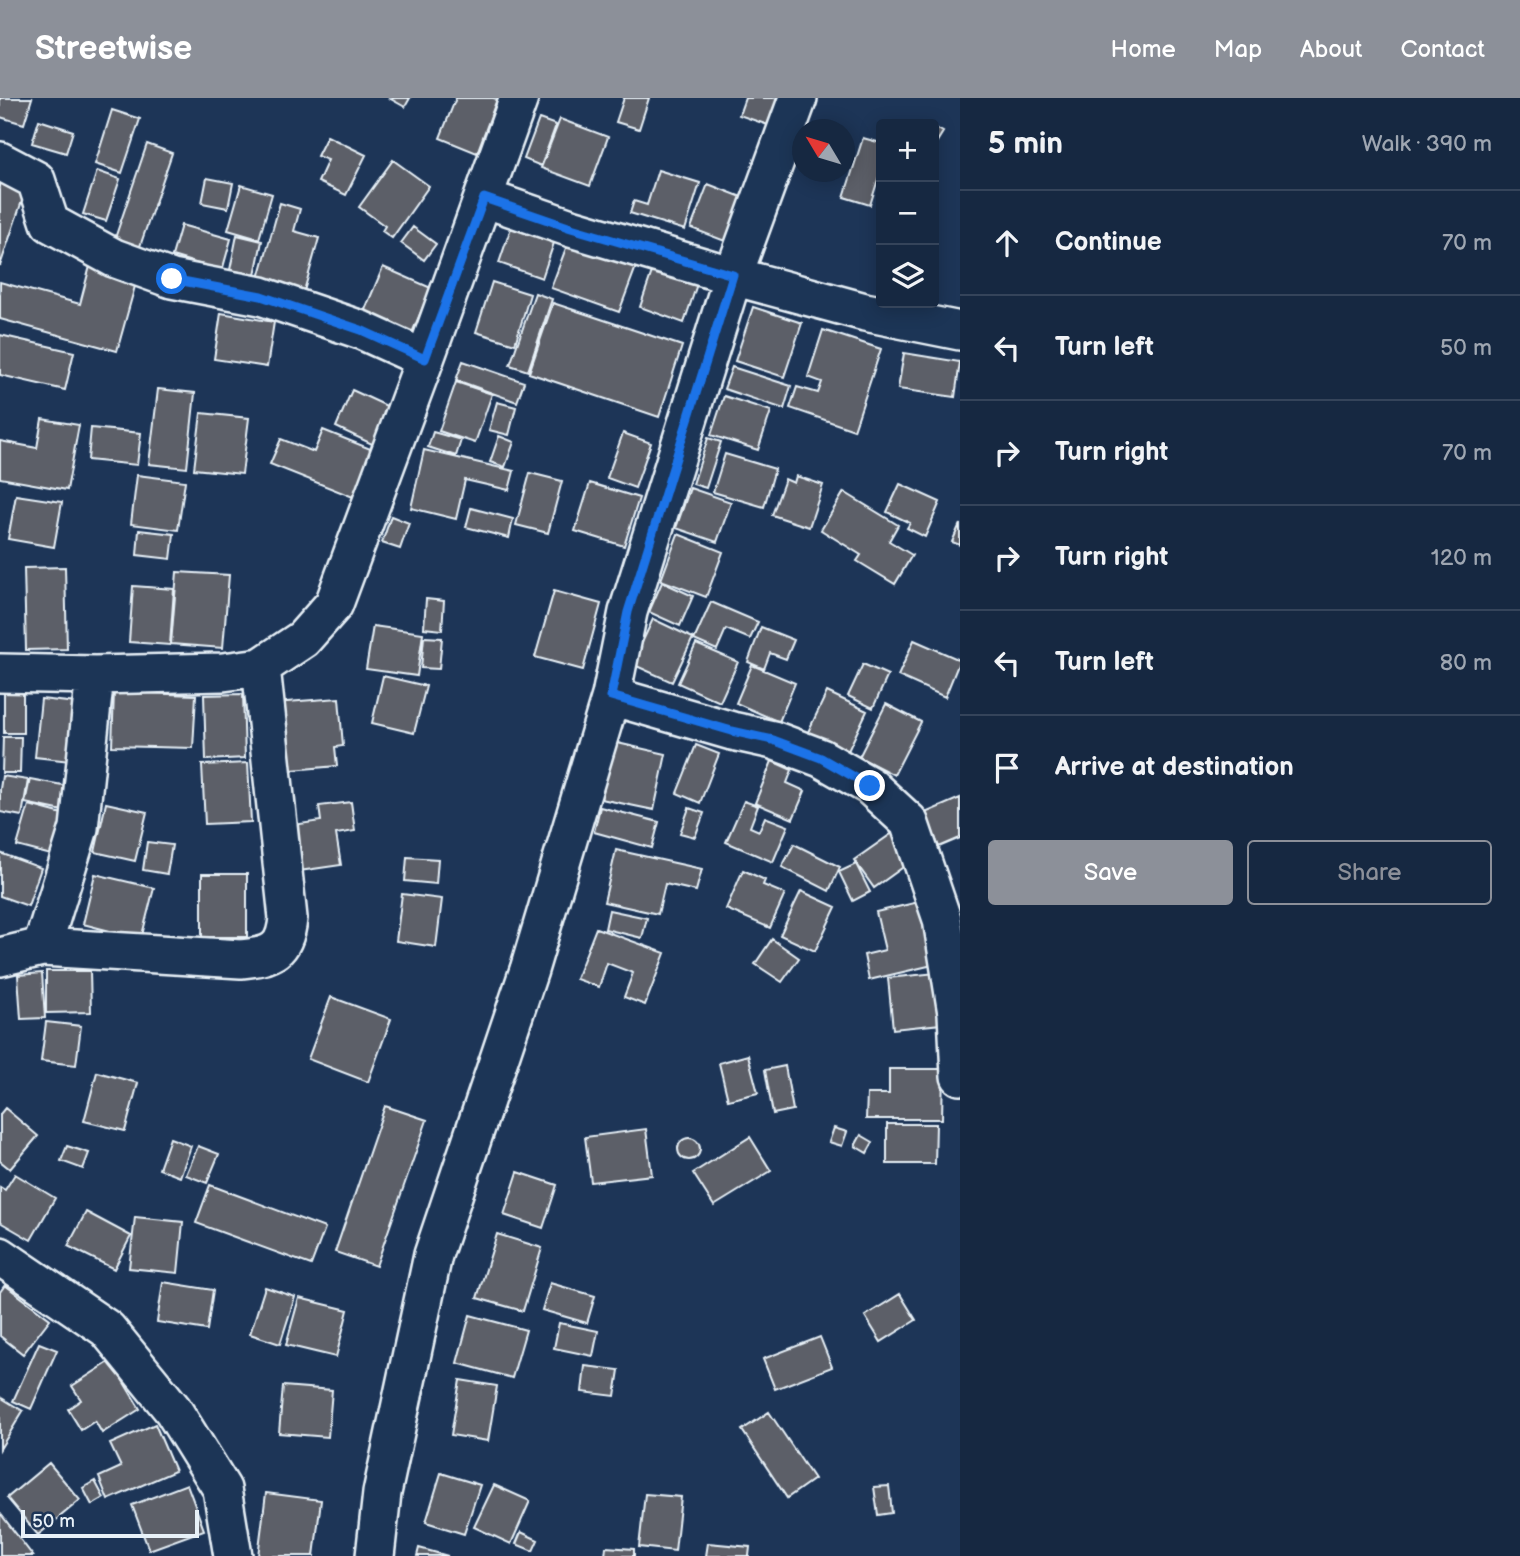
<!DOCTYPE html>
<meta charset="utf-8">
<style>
:root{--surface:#162841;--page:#1f3048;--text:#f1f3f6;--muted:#9ea6b1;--line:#35445a;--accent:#8c9099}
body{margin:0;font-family:"Balsamiq Sans",sans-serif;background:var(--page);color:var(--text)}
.controls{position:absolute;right:21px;top:21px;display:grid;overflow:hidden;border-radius:7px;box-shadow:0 4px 18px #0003}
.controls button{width:63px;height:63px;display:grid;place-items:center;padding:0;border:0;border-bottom:2px solid var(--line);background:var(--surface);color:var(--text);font:35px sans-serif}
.compass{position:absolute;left:792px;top:21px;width:63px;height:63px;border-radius:50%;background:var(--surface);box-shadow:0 4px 18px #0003;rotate:308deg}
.scale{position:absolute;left:21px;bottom:18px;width:178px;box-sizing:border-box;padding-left:7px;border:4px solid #e8f1f8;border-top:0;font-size:19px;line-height:24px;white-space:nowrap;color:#e8f1f8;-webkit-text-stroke:5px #1d3557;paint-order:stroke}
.stop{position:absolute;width:21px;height:21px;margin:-16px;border:5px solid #1a73e8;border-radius:50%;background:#fff}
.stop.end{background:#1a73e8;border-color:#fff;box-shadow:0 2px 7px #0008}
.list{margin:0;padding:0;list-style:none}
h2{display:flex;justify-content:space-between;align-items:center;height:91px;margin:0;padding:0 28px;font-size:30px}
h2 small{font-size:23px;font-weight:400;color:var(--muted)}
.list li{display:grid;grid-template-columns:46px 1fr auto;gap:21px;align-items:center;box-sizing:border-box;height:105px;padding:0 28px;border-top:2px solid var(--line)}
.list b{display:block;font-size:26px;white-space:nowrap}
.list em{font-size:23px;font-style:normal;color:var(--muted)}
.actions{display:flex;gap:14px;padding:21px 28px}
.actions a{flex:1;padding:16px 0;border:2px solid var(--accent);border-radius:7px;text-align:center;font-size:24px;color:var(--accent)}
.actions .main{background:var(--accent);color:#fff}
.icon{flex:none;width:38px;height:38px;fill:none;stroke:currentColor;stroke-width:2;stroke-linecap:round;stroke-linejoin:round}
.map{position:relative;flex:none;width:960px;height:1458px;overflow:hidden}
header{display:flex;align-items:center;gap:42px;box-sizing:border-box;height:98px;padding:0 35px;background:var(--accent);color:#fff}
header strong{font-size:33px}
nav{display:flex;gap:38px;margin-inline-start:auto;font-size:24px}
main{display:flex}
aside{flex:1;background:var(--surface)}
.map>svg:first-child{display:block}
</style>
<header>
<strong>Streetwise</strong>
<nav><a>Home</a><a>Map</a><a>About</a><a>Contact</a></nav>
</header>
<main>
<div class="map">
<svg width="960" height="1458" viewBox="0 0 960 1458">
<rect width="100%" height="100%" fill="#1d3557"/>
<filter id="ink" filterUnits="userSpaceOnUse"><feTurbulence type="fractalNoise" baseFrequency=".0143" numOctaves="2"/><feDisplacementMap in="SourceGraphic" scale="14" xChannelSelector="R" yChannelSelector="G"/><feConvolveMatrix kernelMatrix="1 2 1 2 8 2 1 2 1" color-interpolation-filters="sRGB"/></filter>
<g filter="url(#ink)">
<!-- building -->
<path fill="#5c5f67" stroke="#e8f1f8" stroke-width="2" d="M0 0H32L24 26 0 19Z
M389 0H410L405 9Z
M456 0H493L497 1 477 55 440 40Z
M624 0H649L639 31 616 24Z
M745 0H778L768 27 739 17Z
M112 12 140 21 122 75 95 66Z
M539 21 556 27 541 68 524 61Z
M560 21 608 39 590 88 541 70Z
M39 22 73 33 66 55 32 45Z
M934 29 943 34 935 47 934 46Z
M327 38 366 57 346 97 318 84 328 62 317 58Z
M863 40 881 45V72L870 107 844 99Z
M147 46 172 55 137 157 112 149Z
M393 62 429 88 392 140 382 133 385 128 359 109Z
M658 72 700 85 685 132 630 115 634 103 647 107Z
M97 73 120 81 106 123 83 116Z
M0 79 27 88 0 168Z
M207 80 233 85 228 110 202 105Z
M708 86 747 101 730 145 691 130Z
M241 87 272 96 259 141 228 132Z
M280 105 300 111 294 133 319 140 304 193 259 180Z
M515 118 558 133 542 180 499 165Z
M181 127 231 141 222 173 172 158Z
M413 129 436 146 424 162 401 145Z
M237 137 262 143 255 177 230 172Z
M569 142 637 166 619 214 551 190Z
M656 162 700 177 684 225 640 209Z
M90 168 137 181 117 253 0 221V184L80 206Z
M383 169 431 190 412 235 364 214Z
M492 184 530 196 515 246 476 234Z
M535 195 552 201 528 273 510 267Z
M553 205 682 248 659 319 529 275Z
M753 209 802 225 784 279 735 263Z
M221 215 274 224 267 269 214 261Z
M823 232 881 251 854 332 790 310 797 289 818 295 822 284 808 279Z
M0 237 74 254 65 292 0 277Z
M904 255 960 264 955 299 898 291Z
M463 263 524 284 517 304 456 282Z
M732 269 791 288 784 311 724 291Z
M456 284 492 296 475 345 439 333Z
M158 291 195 295 187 370 149 366Z
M352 292 391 310 374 347 336 329Z
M724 298 771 313 758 352 711 337Z
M497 304 516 309 509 337 489 332Z
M201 315 249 320 242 376 194 371Z
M42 321 79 327 67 392 0 380V343L37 350Z
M91 330 141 335 137 367 88 362Z
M323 332 373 352 353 399 270 366 281 341 314 354Z
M433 334 461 342 456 358 428 349Z
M623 335 651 345 635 390 607 380Z
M499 338 514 344 505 369 490 364Z
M708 340 721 344 706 390 693 386Z
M424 352 514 373 509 392 465 382 456 421 411 410Z
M725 356 775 371 764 409 713 394Z
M530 375 562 383 548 435 516 427Z
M137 377 185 383 178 432 131 426Z
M796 378 823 387 809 429 772 417 785 381 794 385Z
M590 385 639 400 624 448 575 433Z
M900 386 940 404 925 439 907 430 910 425 887 414Z
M690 390 731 404 717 444 676 430Z
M844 394 898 427 889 443 912 457 895 486 857 463 861 457 821 432Z
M16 397 62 404 54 449 8 441Z
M471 410 513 421 509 440 466 429Z
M391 418 409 425 400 451 382 445Z
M960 426V447L952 444Z
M139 432 174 436 171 461 137 457Z
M678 436 723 454 706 499 661 482Z
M65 469 67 551 26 552 24 470Z
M177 474 229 477 223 550 171 546Z
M662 484 693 498 680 528 649 514Z
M133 488 174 491 170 547 129 544Z
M554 493 601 506 583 572 535 559Z
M426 501 444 503 442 532 424 530Z
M711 504 758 524 750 541 726 531 717 552 694 542Z
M653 521 693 540 672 584 632 566Z
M373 528 423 535 417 578 366 571Z
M761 529 794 542 786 561 770 555 764 571 748 564Z
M424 539 442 540 439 571 421 570Z
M914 542 960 562 945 599 898 578Z
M696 546 738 564 720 604 678 585Z
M863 566 888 577 873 610 848 598Z
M752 567 795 585 779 624 736 605Z
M383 578 426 588 414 635 372 625Z
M4 594H23V635H4Z
M114 594 196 597 193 650 112 648Z
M827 594 867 613 848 653 808 634Z
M243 596 245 660 206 662 204 597Z
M339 600 343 648 335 649 337 668 280 673 274 605Z
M41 601 76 605 70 663 35 659Z
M886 606 921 624 894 677 859 659Z
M3 639H21L20 675H2Z
M613 644 666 656 654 712 601 701Z
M696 647 719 656 700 705 677 695Z
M772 663 792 672 787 685 805 693 793 721 755 705Z
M248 665 251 724 205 726 202 667Z
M2 678 28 682 22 718 0 714V691Z
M30 681 68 688 63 713 25 705Z
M960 700V740L939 749 925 715Z
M744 703 758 708 750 729 759 733 765 719 788 728 773 764 726 744Z
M351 704 355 733 336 736 341 767 292 774 286 728 321 723 319 708Z
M106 705 147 714 135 763 95 754Z
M29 707 70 718 59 759 17 748Z
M600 709 659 724 652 750 594 734Z
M689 710 704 715 695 739 680 735Z
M894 734 913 762 874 790 854 762Z
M147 744 172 747 167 776 143 772Z
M794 746 840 769 829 793 782 769Z
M616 752 702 771 696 793 665 786 658 816 604 804Z
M0 755 41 770 28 808 0 798Z
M407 759 438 761 436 786 405 783Z
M856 766 870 794 853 803 839 774Z
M743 772 765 782 763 787 785 796 770 830 726 811Z
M95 776 154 790 141 841 83 826Z
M202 776H247V839H202Z
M801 793 836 809 815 853 780 837Z
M402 796 442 801 436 849 396 843Z
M923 803 937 866 869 882 864 857 885 852 876 814Z
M609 812 647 820 642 840 605 831Z
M596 830 665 855 645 907 624 899 633 875 607 865 599 889 576 881Z
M772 841 799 860 782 884 755 866Z
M46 873H90L91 914 46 915Z
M42 875 45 920 21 921 18 877Z
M936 875 941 926 893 931 888 880Z
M331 899 391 921 368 984 308 961Z
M46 924 81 928 76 967 41 963Z
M748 957 758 995 728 1002 719 965Z
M785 968 793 1012 773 1016 765 972Z
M889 971H943L942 1021H866L867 996H889Z
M97 974 138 985 125 1033 84 1023Z
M385 1008 427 1022 376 1168 335 1154Z
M5 1010 38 1038 10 1071 0 1063V1016Z
M887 1026H936L935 1066H887Z
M834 1030 847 1034 842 1048 829 1044Z
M646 1031 652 1077 591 1084 585 1039Z
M861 1037 873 1044 867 1055 855 1048Z
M750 1039 771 1073 714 1108 693 1075Z
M170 1040 191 1048 180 1079 159 1071Z
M678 1051a11 11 0 1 1 22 0a11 11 0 1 1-22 0Z
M67 1048 89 1055 83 1071 61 1063Z
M198 1048 219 1056 207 1085 186 1077Z
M518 1074 557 1087 543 1130 504 1117Z
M15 1076 55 1100 31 1142 0 1124V1089L5 1092Z
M210 1087 325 1130 311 1167 196 1125Z
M86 1114 131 1138 114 1171 68 1148Z
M135 1119 183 1124 178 1175 129 1170Z
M497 1136 542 1150 523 1213 477 1200Z
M163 1184 213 1192 207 1232 157 1224Z
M550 1185 595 1198 587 1225 542 1212Z
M5 1187 50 1221 23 1256 0 1238V1194Z
M265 1189 295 1199 280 1246 250 1236Z
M900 1196 916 1222 881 1244 865 1218Z
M299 1200 348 1212 336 1259 286 1247Z
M470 1217 526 1232 512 1280 457 1265Z
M559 1225 598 1233 593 1258 554 1250Z
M820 1239 832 1269 775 1291 763 1261Z
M39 1245 57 1252 31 1311 13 1303Z
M111 1263 140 1311 102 1335 95 1323 81 1332 68 1311 81 1302 72 1288Z
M585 1268 619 1272 615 1298 582 1294Z
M460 1282 497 1288 488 1343 451 1337Z
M283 1288 332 1292 328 1339 279 1335Z
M0 1299 23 1313 0 1351Z
M769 1314 814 1381 787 1400 742 1332Z
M155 1326 175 1373 108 1402 99 1379 121 1369 110 1346Z
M49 1365 80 1402 38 1437 7 1400Z
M441 1375 480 1387 464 1436 426 1424Z
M95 1383 104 1400 92 1407 83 1390Z
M187 1386 204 1432 149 1452 132 1407Z
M494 1387 530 1403 511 1446 474 1429Z
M889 1388 892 1415 878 1417 874 1389Z
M266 1395 321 1402 314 1458H258Z
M645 1396 681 1399 675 1453 639 1449Z
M0 1415 33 1458H0Z
M521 1434 538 1442 533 1453 516 1446Z
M708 1445 750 1449 749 1458H706Z
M606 1449 634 1451V1458H605Z
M419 1450 448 1458H417Z"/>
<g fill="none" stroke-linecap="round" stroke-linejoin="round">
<!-- minor casing -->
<g stroke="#e8f1f8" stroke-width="42">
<path id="minor" d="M0 63 36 82 50 125 114 160 172 181 261 198 361 232 425 261
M484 100 571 130 733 178 865 214 960 233
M0 575 95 577
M611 598 732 633 773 642 821 660 870 688 909 724 942 821 957 915 960 978
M42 849 79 730 95 577 223 574 261 569 303 541 334 506 425 261 519 0
M0 859 42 849 241 861C272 858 285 853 288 820L261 569
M0 1158 107 1231 173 1312 222 1391 233 1458
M375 1458 382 1395 433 1157 529 872 611 598 628 514 733 178 798 0"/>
</g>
<!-- minor -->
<use href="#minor" stroke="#1d3557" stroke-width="37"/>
</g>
</g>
<g fill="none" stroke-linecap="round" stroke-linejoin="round" filter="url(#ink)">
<!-- route -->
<path stroke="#1a73e8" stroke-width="9" d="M172 181 261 198 361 232 425 261 484 100 571 130 733 177 628 514 611 598 732 633 773 642 821 660 870 688"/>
</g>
</svg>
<div class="controls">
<button>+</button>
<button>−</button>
<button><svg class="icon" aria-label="layers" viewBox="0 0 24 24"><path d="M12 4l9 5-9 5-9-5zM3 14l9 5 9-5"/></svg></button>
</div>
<svg class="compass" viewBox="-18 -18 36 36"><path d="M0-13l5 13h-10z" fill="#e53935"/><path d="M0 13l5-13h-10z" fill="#9ea6b1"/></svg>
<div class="scale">50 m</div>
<div class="stop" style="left:172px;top:181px"></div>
<div class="stop end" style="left:870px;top:688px"></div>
</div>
<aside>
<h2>5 min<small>Walk · 390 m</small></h2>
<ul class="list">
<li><svg class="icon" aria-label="ahead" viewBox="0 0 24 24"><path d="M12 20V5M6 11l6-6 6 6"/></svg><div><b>Continue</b></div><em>70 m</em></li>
<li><svg class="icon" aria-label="left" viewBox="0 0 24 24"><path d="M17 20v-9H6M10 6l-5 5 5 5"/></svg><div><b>Turn left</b></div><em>50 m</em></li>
<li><svg class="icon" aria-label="right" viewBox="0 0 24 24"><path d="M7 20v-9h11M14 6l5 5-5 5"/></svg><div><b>Turn right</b></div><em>70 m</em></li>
<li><svg class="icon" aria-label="right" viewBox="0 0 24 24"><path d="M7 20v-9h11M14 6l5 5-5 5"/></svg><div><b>Turn right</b></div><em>120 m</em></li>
<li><svg class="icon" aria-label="left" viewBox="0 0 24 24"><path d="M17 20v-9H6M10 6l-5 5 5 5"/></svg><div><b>Turn left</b></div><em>80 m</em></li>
<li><svg class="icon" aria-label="arrive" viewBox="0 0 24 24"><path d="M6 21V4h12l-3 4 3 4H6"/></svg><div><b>Arrive at destination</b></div></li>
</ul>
<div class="actions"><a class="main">Save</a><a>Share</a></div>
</aside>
</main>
